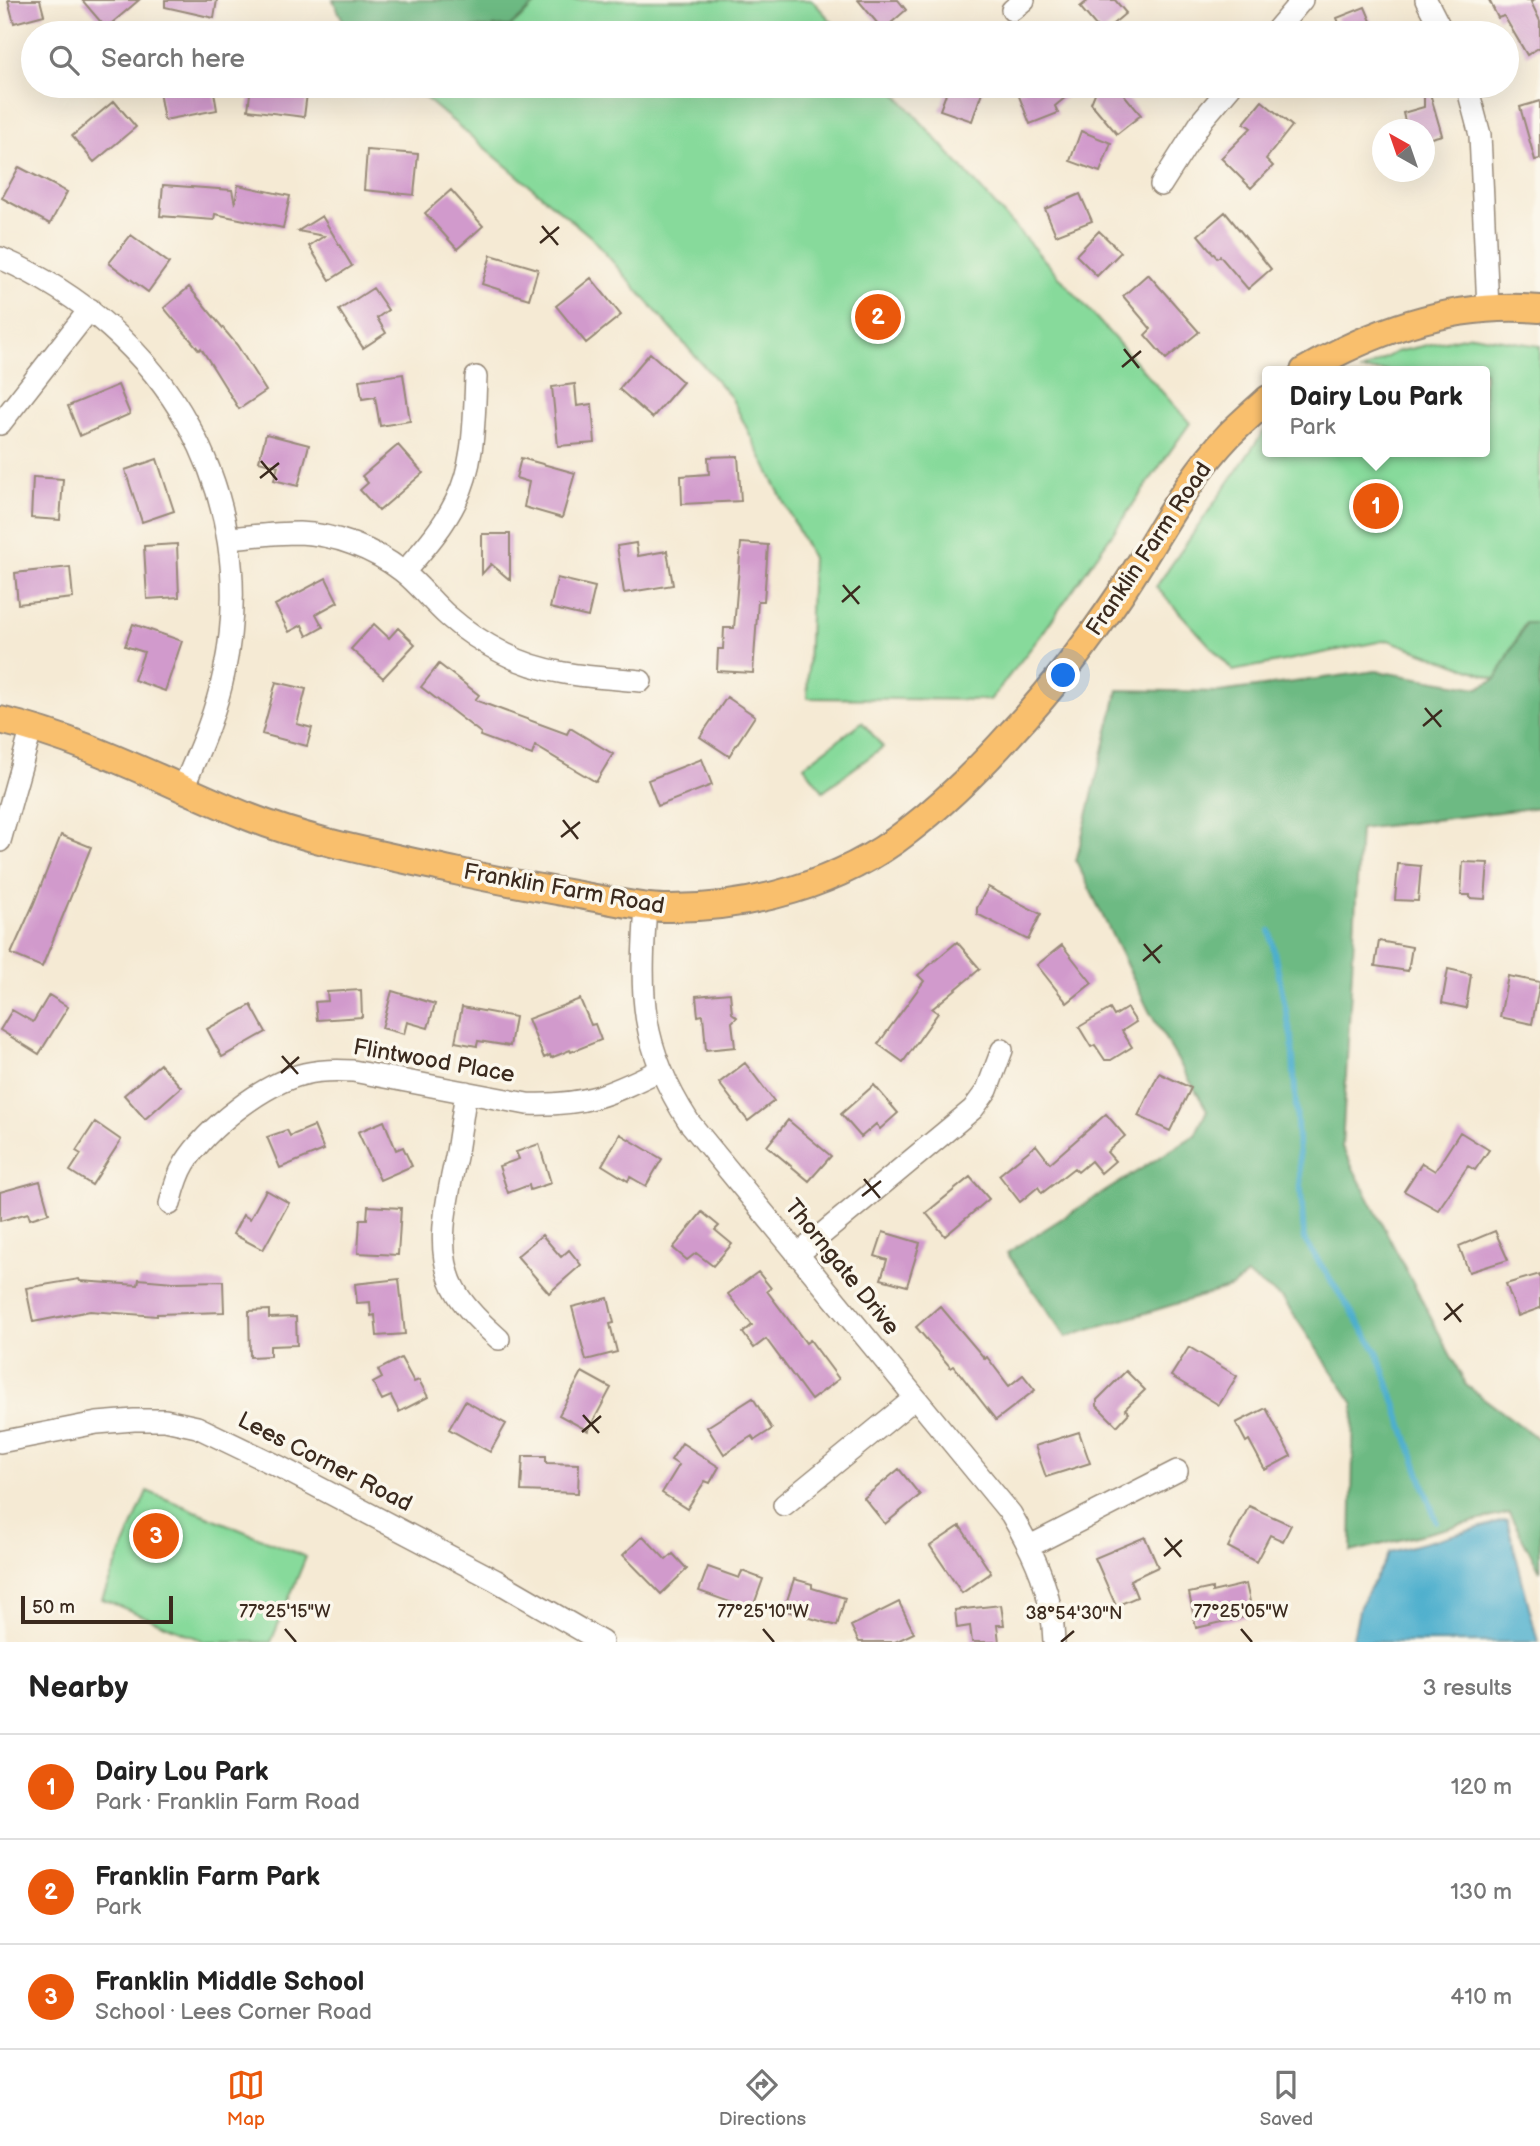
<!DOCTYPE html>
<meta charset="utf-8">
<style>
:root{--surface:#fff;--page:#f6f6f6;--text:#222;--muted:#767676;--line:#e0e0e0;--accent:#ea580c}
body{margin:0;font-family:"Balsamiq Sans",sans-serif;background:var(--page);color:var(--text)}
.compass{position:absolute;left:1372px;top:119px;width:63px;height:63px;border-radius:50%;background:var(--surface);box-shadow:0 7px 28px #0002;rotate:320deg}
.scale{position:absolute;left:21px;bottom:18px;width:152px;box-sizing:border-box;padding-left:7px;border:4px solid #3b2a1e;border-top:0;font-size:19px;line-height:24px;white-space:nowrap;color:#3b2a1e;-webkit-text-stroke:5px #fbf7ec;paint-order:stroke}
.you{position:absolute;left:1064px;top:676px;width:24px;height:24px;margin:-18px;border:5px solid #fff;border-radius:50%;background:#1a73e8;box-shadow:0 0 0 10px #1a73e833}
.badge{display:grid;place-items:center;width:46px;height:46px;border-radius:50%;background:var(--accent);color:#fff;font-size:23px;font-weight:700}
.pin{position:absolute;translate:-50% -50%;border:4px solid #fff;box-shadow:0 2px 7px #0006}
.popup{position:absolute;left:1262px;top:366px;width:228px;height:91px;box-sizing:border-box;display:grid;place-content:center;border-radius:7px;background:var(--surface);filter:drop-shadow(0 2px 5px #0005);font-size:23px;white-space:nowrap;color:var(--muted)}
.popup b{font-size:26px;color:var(--text)}
.popup::after{content:'';position:absolute;left:50%;top:100%;margin-left:-14px;border:14px solid transparent;border-top-color:var(--surface)}
.list{margin:0;padding:0;list-style:none}
h2{display:flex;justify-content:space-between;align-items:center;height:91px;margin:0;padding:0 28px;font-size:30px}
h2 small{font-size:23px;font-weight:400;color:var(--muted)}
.list li{display:grid;grid-template-columns:46px 1fr auto;gap:21px;align-items:center;box-sizing:border-box;height:105px;padding:0 28px;border-top:2px solid var(--line)}
.list b{display:block;font-size:26px;white-space:nowrap}
.list p{margin:0;font-size:23px;white-space:nowrap;color:var(--muted)}
.list em{font-size:23px;font-style:normal;color:var(--muted)}
.icon{flex:none;width:38px;height:38px;fill:none;stroke:currentColor;stroke-width:2;stroke-linecap:round;stroke-linejoin:round}
.map{position:relative;flex:none;width:1540px;height:1642px;overflow:hidden}
.search{position:absolute;background:var(--surface);box-shadow:0 7px 28px #0002;left:21px;right:21px;top:21px;height:77px;display:flex;align-items:center;gap:18px;box-sizing:border-box;padding:0 24px;border-radius:38px;color:var(--muted);font-size:26px}
.sheet{height:406px;background:var(--surface)}
nav{display:flex;justify-content:space-around;align-items:center;box-sizing:border-box;height:98px;border-top:2px solid var(--line);background:var(--surface);font-size:19px;color:var(--muted)}
nav a{display:grid;justify-items:center;gap:4px}
nav .on{color:var(--accent)}
.map>svg:first-child{display:block}
</style>
<div class="map">
<svg width="1540" height="1642" viewBox="0 0 1540 1642">
<rect width="100%" height="100%" fill="#fbf7ec"/>
<filter id="ink" filterUnits="userSpaceOnUse"><feTurbulence type="fractalNoise" baseFrequency=".0143" numOctaves="2"/><feDisplacementMap in="SourceGraphic" scale="14" xChannelSelector="R" yChannelSelector="G"/><feConvolveMatrix kernelMatrix="1 2 1 2 8 2 1 2 1" color-interpolation-filters="sRGB"/></filter>
<filter id="wash" filterUnits="userSpaceOnUse"><feTurbulence type="fractalNoise" baseFrequency=".00686" numOctaves="4" result="noise"/><feDisplacementMap in="SourceGraphic" scale="28" xChannelSelector="R" yChannelSelector="G"/><feGaussianBlur stdDeviation="1.57" result="paint"/><feColorMatrix in="noise" values="0 0 0 0 0 0 0 0 0 0 0 0 0 0 0 0 0 1.4 0 .05"/><feComposite in="paint" operator="in"/></filter>
<g filter="url(#wash)">
<rect width="100%" height="100%" fill="#f5ead4"/>
<!-- green -->
<path fill="#87da9b" stroke="#61825c" stroke-width="2" d="M540 0H812L842 33H361L511 26Z
M411 86H889L1190 423 1042 634 990 700 807 698 812 558 731 397 591 237Z
M1472 335 1540 346V623H1525L1496 679 1388 640 1233 671 1156 587 1267 427 1268 452H1484V371H1362L1396 352Z
M862 722 883 747 823 791 804 766Z
M147 1491 306 1557 271 1642H206L102 1599Z"/>
<!-- forest -->
<path fill="#6dba83" stroke="#547250" stroke-width="2" d="M333 0H540L511 26 361 33H349Z
M1526 623H1540V807L1360 829 1342 1147 1466 1385 1540 1440V1571L1509 1513 1351 1552 1354 1404 1283 1299 1247 1275 1232 1287 1066 1337 1007 1253 1195 1135 1207 1110 1149 1011 1076 861 1118 690 1219 692 1376 671 1478 688 1496 679Z"/>
<!-- water -->
<path fill="#4eafcd" stroke="#446c76" stroke-width="2" d="M1507 1520 1538 1642H1352L1360 1606 1390 1552Z"/>
<g fill="none" stroke-linecap="round" stroke-linejoin="round">
<!-- stream -->
<path stroke="#4eafcd" stroke-width="6" d="M1270 931 1292 1041 1304 1239 1377 1351 1436 1521"/>
</g>
<g id="blocks">
<!-- building -->
<path fill="#d19acc" d="M8 0H40L44 15 14 23Z
M82 0H139L106 28Z
M165 0H217L214 18 165 7Z
M858 0H898L906 10 883 30Z
M1089 0H1115L1126 13 1102 33 1080 7Z
M1489 0H1535L1531 2 1540 21V47L1527 55 1504 16 1498 18Z
M1365 7 1376 33H1343L1337 18Z
M158 86H213L217 110 164 120Z
M251 86H308L304 117 248 110Z
M949 86H984L972 121 940 110Z
M1030 86H1079L1055 106 1058 113 1030 124 1017 91Z
M1098 86H1117L1141 115 1117 134 1091 103Z
M1429 90 1442 135 1424 140V130H1407L1403 113 1424 107V91Z
M114 101 136 127 94 162 72 136Z
M1262 101 1292 126 1266 159 1273 166 1251 188 1221 158 1251 128 1244 123Z
M1540 101V159L1535 160 1520 107Z
M1081 131 1111 143 1100 172 1070 161Z
M367 150 418 154 414 195 364 190Z
M19 167 67 192 50 224 2 198Z
M163 185 232 190 235 204 238 185 290 196 283 228 215 214 214 220 160 216Z
M451 190 483 226 457 249 425 213Z
M1080 194 1092 221 1056 235 1045 209Z
M1225 212 1271 269 1248 289 1220 256 1217 258 1198 235Z
M322 216 352 266 330 280 309 246 324 236 298 231Z
M1099 231 1121 252 1097 276 1076 255Z
M131 235 169 263 148 292 109 263Z
M491 255 538 269 529 299 482 284Z
M1148 274 1199 332 1166 359 1145 335 1151 329 1123 296Z
M591 278 621 315 586 343 556 306Z
M189 287 237 345 266 391 239 409 201 348 199 350 164 308Z
M373 288 388 310 377 318 386 333 363 348 339 310Z
M650 353 683 382 652 418 619 389Z
M403 374 410 421 380 426 375 397 362 399 359 380Z
M575 384 577 406 592 404 595 443 558 446 552 387Z
M118 385 130 414 80 436 68 406Z
M266 434 309 445 298 486 274 480 278 466 259 461Z
M398 445 423 473 379 511 360 490 368 483 362 476Z
M738 456 741 501 682 504 681 476 709 474 708 457Z
M521 458 575 473 562 518 524 507 529 482 516 478Z
M157 459 174 511 142 522 125 470Z
M33 477 63 479 60 520 31 518Z
M482 534H510V580L491 564 482 574Z
M636 543 638 556 667 551 673 585 624 593 617 546Z
M741 543 768 545 764 601H758L753 673 717 671 718 649H723L724 628H734Z
M177 544 179 597 147 599 144 546Z
M70 567 73 598 18 604 15 573Z
M326 578 338 602 316 614 323 627 307 636 302 625 289 632 275 605Z
M557 578 595 587 588 617 550 608Z
M133 624 182 641 165 691 134 680 144 652 125 646Z
M374 624 389 638 398 628 415 644 383 678 351 649Z
M439 664 479 695 475 700 567 734 570 728 613 754 596 782 535 746 532 755 480 736 481 733 421 687Z
M276 682 306 689 297 724 312 728 307 746 262 734Z
M727 697 755 716 729 756 700 737Z
M702 759 712 785 658 806 648 780Z
M61 835 91 847 42 967 11 954 34 903Z
M1463 862 1488 863 1485 899 1470 898V895H1461Z
M1398 864 1421 866 1418 901 1395 900Z
M988 887 1041 914 1028 940 977 914V908Z
M1379 941 1412 947 1408 971 1375 966Z
M957 942 980 969 932 1009 938 1013 903 1062 878 1044 924 981 918 975Z
M1062 945 1092 983 1067 1003 1037 965Z
M1448 969 1471 974 1466 1008 1442 1003Z
M1508 976 1540 982 1532 1024 1500 1017Z
M361 990 362 1017 317 1020 315 1002 328 1001 327 992Z
M392 991 435 1004 428 1028 407 1022 404 1034 382 1028Z
M730 993 732 1013 737 1017 732 1022 735 1047 706 1050 703 1015 698 1016 696 996Z
M49 995 68 1007 39 1054 0 1030 12 1010 33 1022Z
M580 999 591 1025 595 1024 601 1040 571 1052 570 1050 551 1058 550 1055 544 1058 528 1019Z
M251 1005 266 1032 222 1057 207 1029Z
M462 1007 515 1017 510 1046 478 1041 477 1046 455 1042Z
M1127 1008 1136 1022 1122 1031 1132 1047 1111 1060H1105L1095 1045 1091 1047 1079 1027 1110 1009 1114 1016Z
M745 1063 774 1101 748 1121 719 1083Z
M160 1064 181 1087 145 1119 124 1095Z
M1159 1073 1191 1088 1170 1131 1138 1116Z
M874 1085 898 1113 880 1129 876 1124 861 1137 841 1114Z
M1106 1114 1125 1136 1107 1152 1115 1161 1101 1173 1091 1161 1078 1172 1074 1168 1042 1193 1038 1187 1020 1202 999 1175 1036 1145 1050 1163Z
M788 1120 831 1156 809 1181 767 1146Z
M384 1121 396 1150 403 1147 412 1166 380 1180 358 1132Z
M95 1122 121 1140 92 1185 70 1171 81 1154 76 1151Z
M314 1126 324 1150 280 1168 267 1137 287 1130 290 1136Z
M1460 1132 1489 1150 1475 1170 1468 1166 1438 1210 1404 1191 1422 1163 1435 1171Z
M620 1134 662 1159 646 1186 630 1177 628 1181 602 1165Z
M539 1144 551 1183 530 1190 529 1185 508 1193 499 1166 519 1159 516 1152Z
M970 1177 989 1199 945 1236 926 1213Z
M40 1181 49 1213 30 1219 28 1213 0 1221V1192Z
M266 1190 289 1203 263 1250 233 1234 243 1215 250 1219Z
M368 1206 401 1208 398 1255 358 1253 360 1219H367Z
M702 1212 719 1226 715 1230 732 1244 713 1266 696 1253 687 1260 673 1248Z
M1495 1231 1508 1260 1469 1272 1459 1246Z
M883 1232 920 1243 907 1286 881 1279 887 1260 875 1256Z
M542 1235 561 1257 569 1250 581 1265 549 1293 517 1256Z
M758 1272 771 1288 767 1291 806 1343 810 1340 839 1379 811 1400 766 1339 754 1348 743 1333 752 1325 728 1294Z
M1540 1274V1308L1518 1316 1506 1284Z
M79 1279 80 1281 138 1285 139 1279 173 1282 223 1281 224 1312 157 1314V1316L90 1311 33 1322 26 1288Z
M399 1279 405 1334 377 1336 375 1315 371 1316 370 1302 357 1303 355 1284Z
M608 1298 614 1323 610 1324 617 1352 586 1360 572 1307Z
M940 1306 985 1359 987 1357 1009 1386 1023 1375 1035 1390 996 1420 954 1366 951 1368 916 1327Z
M269 1310V1318L296 1317 297 1345 270 1346V1356L250 1357 249 1311Z
M1189 1347 1237 1376 1219 1405 1171 1376Z
M401 1358 414 1382 419 1380 428 1397 399 1412 391 1396 382 1400 373 1383 382 1378 378 1370Z
M1126 1371 1145 1390 1125 1409 1129 1413 1117 1426 1097 1406V1400Z
M582 1372 611 1388 588 1431 559 1415Z
M753 1398 772 1429 755 1440 752 1436 724 1454 707 1427Z
M465 1401 506 1424 490 1452 449 1429Z
M1266 1408 1291 1456 1265 1470 1249 1440 1246 1442 1236 1423Z
M1079 1432 1090 1463 1046 1477 1035 1446Z
M682 1443 719 1467 710 1483 705 1481 687 1509 662 1493 679 1465 671 1460Z
M523 1456H546V1463L579 1464 578 1493 521 1491Z
M899 1469 920 1495 885 1524 864 1498Z
M1249 1506 1291 1525 1283 1541 1270 1535 1256 1562 1228 1547Z
M960 1526 991 1573 962 1593 930 1546Z
M643 1536 666 1560 673 1554 687 1569 661 1594 623 1555Z
M1145 1537 1158 1567 1130 1580 1137 1597 1116 1606 1095 1558Z
M708 1567 739 1578 742 1571 763 1579 752 1610 699 1591Z
M794 1579 812 1584V1588L845 1598 837 1626 784 1610Z
M1246 1584 1253 1615 1196 1628 1189 1593 1212 1588V1592Z
M899 1602 914 1633 895 1642H859L851 1626Z
M1001 1605 1004 1625H997L999 1642H972L970 1626 957 1628 955 1610Z"/>
</g>
</g>
<g filter="url(#ink)">
<use href="#blocks" fill-opacity="0" stroke="#988a79" stroke-width="2"/>
<g fill="none" stroke-linecap="round" stroke-linejoin="round">
<!-- minor casing -->
<g stroke="#988a79" stroke-width="24">
<path id="minor" d="M1426 0 1443 33
M1012 10 1024 0
M1274 33 1302 0
M1467 86 1480 135 1488 308
M1161 185 1203 119 1231 86
M0 258C166 330 262 493 224 673 216 713 199 751 183 788
M0 424 90 309
M229 538C252 536 276 533 299 533 334 534 374 549 402 571 419 584 432 602 448 616 465 631 485 644 505 654 547 676 595 677 641 681
M404 572C423 550 443 528 456 501 475 463 474 419 476 377
M0 841 32 727
M646 906C640 995 639 1045 689 1122L1011 1514C1035 1555 1053 1594 1054 1642
M466 1092C463 1112 460 1132 457 1152 448 1197 431 1253 458 1295 469 1312 484 1325 499 1339
M170 1204C174 1189 177 1176 185 1163 207 1128 264 1083 304 1074 320 1070 337 1070 353 1071L527 1104C585 1106 609 1095 660 1070
M797 1255 973 1109 987 1090 1002 1050
M0 1442 97 1423 134 1420H165L197 1427 280 1467 495 1580 602 1642
M784 1505 915 1398
M1030 1546 1177 1471"/>
</g>
<!-- major casing -->
<g stroke="#988a79" stroke-width="30">
<path id="major" d="M1304 371C1376 329 1455 301 1540 309
M0 720C87 740 166 783 249 817 314 843 386 855 455 871 500 881 545 889 590 897 614 901 641 908 665 908 750 909 841 884 908 831 947 801 981 767 1013 731 1053 688 1088 642 1121 593 1156 541 1185 481 1229 435 1241 423 1255 411 1268 399"/>
</g>
<!-- minor -->
<use href="#minor" stroke="#fff" stroke-width="21"/>
<!-- major -->
<use href="#major" stroke="#f9bf6d" stroke-width="26"/>
</g>
</g>
<!-- ticks -->
<path fill="none" stroke="#3b2a1e" stroke-width="2.5" d="M542 226 558 245M540 243 559 227M1124 349 1139 368M1122 367 1141 351M261 461 277 480M260 478 279 463M843 585 859 604M842 602 860 586M1425 708 1441 727M1423 726 1442 710M563 820 578 839M561 837 580 822M1144 944 1160 963M1143 961 1162 945M282 1056 298 1074M281 1073 299 1057M864 1179 880 1198M862 1196 881 1181M1446 1303 1461 1322M1444 1320 1463 1304M583 1415 599 1433M582 1432 601 1416M1165 1538 1181 1557M1164 1556 1182 1540M285 1629 296 1642M763 1629 774 1642M1241 1629 1252 1642M1061 1642 1074 1631"/>
<g text-anchor="middle" dominant-baseline="central" stroke-width="7" stroke-linejoin="round" paint-order="stroke">
<!-- street labels -->
<g font-size="23" fill="#3b2a1e" stroke="#fbf7ec">
<text transform="translate(1149 549) rotate(-56)">Franklin Farm Road</text>
<text transform="translate(564 889) rotate(10)">Franklin Farm Road</text>
<text transform="translate(434 1061) rotate(10)">Flintwood Place</text>
<text transform="translate(842 1267) rotate(51)">Thorngate Drive</text>
<text transform="translate(325 1462) rotate(27)">Lees Corner Road</text>
</g>
</g>
<g font-size="18" text-anchor="middle" fill="#3b2a1e" stroke="#fbf7ec" stroke-width="7" stroke-linejoin="round" paint-order="stroke">
<text x="285" y="1617">77°25'15"W</text>
<text x="763" y="1617">77°25'10"W</text>
<text x="1241" y="1617">77°25'05"W</text>
<text x="1074" y="1619">38°54'30"N</text>
</g>
</svg>
<svg class="compass" viewBox="-18 -18 36 36"><path d="M0-13l5 13h-10z" fill="#e53935"/><path d="M0 13l5-13h-10z" fill="#767676"/></svg>
<div class="scale">50 m</div>
<div class="you"></div>
<div class="pin badge" style="left:1376px;top:506px">1</div>
<div class="popup"><b>Dairy Lou Park</b>Park</div>
<div class="pin badge" style="left:878px;top:317px">2</div>
<div class="pin badge" style="left:156px;top:1536px">3</div>
<div class="search"><svg class="icon" aria-label="search" viewBox="0 0 24 24"><circle cx="10" cy="10" r="6"/><path d="M15 15l6 6"/></svg>Search here</div>
</div>
<section class="sheet">
<h2>Nearby<small>3 results</small></h2>
<ul class="list">
<li><span class="badge">1</span><div><b>Dairy Lou Park</b><p>Park · Franklin Farm Road</p></div><em>120 m</em></li>
<li><span class="badge">2</span><div><b>Franklin Farm Park</b><p>Park</p></div><em>130 m</em></li>
<li><span class="badge">3</span><div><b>Franklin Middle School</b><p>School · Lees Corner Road</p></div><em>410 m</em></li>
</ul>
</section>
<nav>
<a class="on"><svg class="icon" aria-label="map" viewBox="0 0 24 24"><path d="M3 6l6-2 6 2 6-2v14l-6 2-6-2-6 2zM9 4v14M15 6v14"/></svg>Map</a>
<a><svg class="icon" aria-label="directions" viewBox="0 0 24 24"><path d="M12 3l9 9-9 9-9-9zM9 14v-3h6M13 9l2 2-2 2"/></svg>Directions</a>
<a><svg class="icon" aria-label="saved" viewBox="0 0 24 24"><path d="M7 4h10v16l-5-4-5 4z"/></svg>Saved</a>
</nav>
